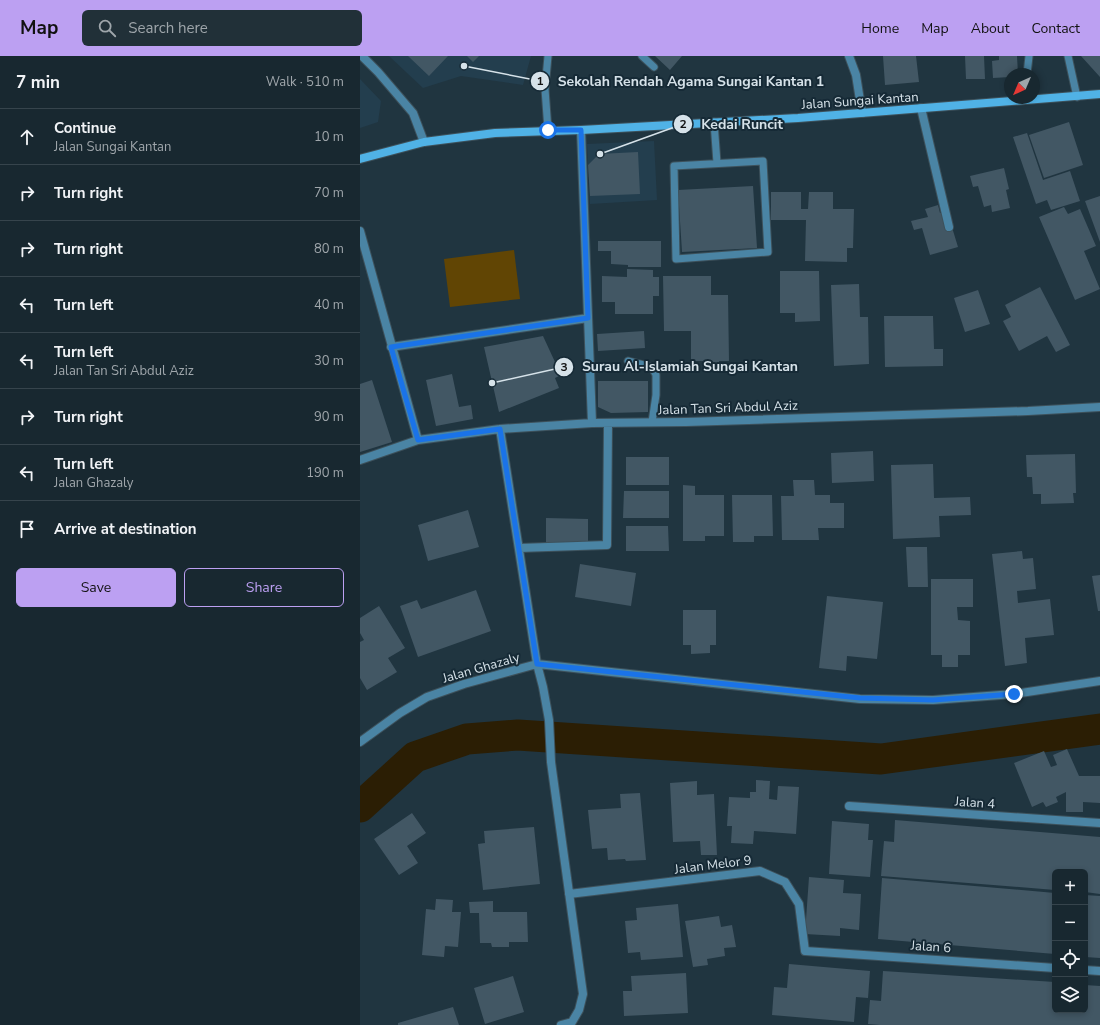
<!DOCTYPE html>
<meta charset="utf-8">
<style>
:root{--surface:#182830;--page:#213038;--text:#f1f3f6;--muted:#9fa6ab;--line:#36444c;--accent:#bca0f2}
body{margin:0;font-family:"Nunito Sans",sans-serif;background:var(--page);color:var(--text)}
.controls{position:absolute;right:12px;bottom:12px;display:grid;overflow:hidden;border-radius:6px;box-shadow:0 2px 6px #0003}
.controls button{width:36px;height:36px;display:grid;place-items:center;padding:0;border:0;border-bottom:1px solid var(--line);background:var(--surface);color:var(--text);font:20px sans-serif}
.compass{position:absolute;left:644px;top:12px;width:36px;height:36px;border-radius:50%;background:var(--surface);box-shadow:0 2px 6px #0003;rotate:224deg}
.stop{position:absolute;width:12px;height:12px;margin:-9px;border:3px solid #1a73e8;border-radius:50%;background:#fff}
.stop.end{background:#1a73e8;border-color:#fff;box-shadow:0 1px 4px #0008}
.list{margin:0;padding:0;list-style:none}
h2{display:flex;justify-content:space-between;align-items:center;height:52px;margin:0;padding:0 16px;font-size:17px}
h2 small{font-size:13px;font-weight:400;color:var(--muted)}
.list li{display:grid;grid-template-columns:26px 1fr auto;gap:12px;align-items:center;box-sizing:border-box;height:56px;padding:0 16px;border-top:1px solid var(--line)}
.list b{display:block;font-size:15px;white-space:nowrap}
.list p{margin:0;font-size:13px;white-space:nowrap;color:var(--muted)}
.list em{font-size:13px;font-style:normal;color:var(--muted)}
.actions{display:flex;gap:8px;padding:12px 16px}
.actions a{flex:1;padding:9px 0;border:1px solid var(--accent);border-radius:6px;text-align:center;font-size:14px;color:var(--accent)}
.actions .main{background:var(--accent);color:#111}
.icon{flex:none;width:22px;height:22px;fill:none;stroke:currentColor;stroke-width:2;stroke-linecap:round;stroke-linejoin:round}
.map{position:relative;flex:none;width:740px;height:969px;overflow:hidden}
header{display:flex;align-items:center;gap:24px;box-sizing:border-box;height:56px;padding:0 20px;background:var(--accent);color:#111}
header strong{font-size:19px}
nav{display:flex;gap:22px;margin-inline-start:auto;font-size:14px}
.search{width:280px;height:36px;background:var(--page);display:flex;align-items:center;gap:10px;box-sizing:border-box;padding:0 14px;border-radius:6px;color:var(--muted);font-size:15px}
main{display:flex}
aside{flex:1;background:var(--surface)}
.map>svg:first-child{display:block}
</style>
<header>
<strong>Map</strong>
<div class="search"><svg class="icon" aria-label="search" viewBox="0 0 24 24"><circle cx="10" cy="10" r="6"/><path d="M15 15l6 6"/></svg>Search here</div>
<nav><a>Home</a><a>Map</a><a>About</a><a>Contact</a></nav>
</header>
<main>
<aside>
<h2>7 min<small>Walk · 510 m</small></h2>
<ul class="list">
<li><svg class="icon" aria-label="ahead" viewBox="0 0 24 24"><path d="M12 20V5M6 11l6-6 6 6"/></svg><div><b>Continue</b><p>Jalan Sungai Kantan</p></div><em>10 m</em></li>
<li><svg class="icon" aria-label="right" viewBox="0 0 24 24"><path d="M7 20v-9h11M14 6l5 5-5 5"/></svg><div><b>Turn right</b></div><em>70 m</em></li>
<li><svg class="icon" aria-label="right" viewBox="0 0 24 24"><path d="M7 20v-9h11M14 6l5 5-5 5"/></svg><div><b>Turn right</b></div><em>80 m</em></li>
<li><svg class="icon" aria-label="left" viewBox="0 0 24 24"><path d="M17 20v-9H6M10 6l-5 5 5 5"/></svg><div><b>Turn left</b></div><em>40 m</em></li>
<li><svg class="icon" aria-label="left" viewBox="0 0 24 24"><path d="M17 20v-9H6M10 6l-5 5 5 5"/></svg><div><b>Turn left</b><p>Jalan Tan Sri Abdul Aziz</p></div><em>30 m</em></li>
<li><svg class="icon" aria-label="right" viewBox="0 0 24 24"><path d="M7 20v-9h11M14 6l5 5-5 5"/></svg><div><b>Turn right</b></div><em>90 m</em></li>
<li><svg class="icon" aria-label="left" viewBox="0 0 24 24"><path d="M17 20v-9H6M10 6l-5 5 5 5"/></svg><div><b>Turn left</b><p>Jalan Ghazaly</p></div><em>190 m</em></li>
<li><svg class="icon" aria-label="arrive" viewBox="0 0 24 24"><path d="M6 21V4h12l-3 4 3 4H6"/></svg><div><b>Arrive at destination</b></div></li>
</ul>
<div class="actions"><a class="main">Save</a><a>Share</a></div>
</aside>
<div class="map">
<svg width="740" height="969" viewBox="0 0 740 969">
<rect width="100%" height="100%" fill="#203540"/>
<!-- built -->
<path fill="#233e4e" d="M29 0H171L163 29 101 20 63 32Z
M0 23 21 45 18 66 0 72Z
M294 85 297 144 230 148 227 88Z"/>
<!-- green -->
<path fill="#614504" d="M154 194 160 243 90 251 84 203Z"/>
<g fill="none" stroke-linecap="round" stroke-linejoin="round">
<!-- river -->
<path stroke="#2b1e04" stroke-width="31" d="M0 751 55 701 107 683 158 679 521 703 740 673"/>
</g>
<!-- building -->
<path fill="#425764" d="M48 0H88L69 20Z
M107 0H119L113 6Z
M295 0H322L310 14Z
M523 0H556L559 26 525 29Z
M605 0H624L625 23H606Z
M639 0H657L658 18H650V21L633 22 632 5 639 4Z
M721 0H740V21Z
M709 66 723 109 684 122 669 79Z
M667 77 683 124 710 115 720 145 691 154 687 144 676 148 653 81Z
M278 96 280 138 230 140 228 109 239 98Z
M644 112 649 133 646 134 650 152 632 156 631 149 624 151 618 130 613 131 610 120Z
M393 130 397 192 322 196 318 134Z
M411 136H441V153H448L449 136H473V153H494L493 192H487V206L445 205 446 164H411Z
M740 140V186L725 145Z
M578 149 580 157 587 155 598 191 570 199 562 172 554 174 551 165 568 161 565 153Z
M704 151 708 158 720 153 736 190 724 195 740 233 715 244 679 161Z
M238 185H301V211H268V209L251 208V195H238Z
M267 213 293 214V221H299V240H293V258H255V246H242V220L267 221Z
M420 215H459L460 265 435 266V257H420Z
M303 220H351V239H368L369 305H359V315H347V305H331V275H304Z
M499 228 500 261H508L509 308 474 310 471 229Z
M680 231 710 289 696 296 687 280 659 295 643 265 651 261 645 249Z
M618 234 630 268 605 276 594 242Z
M524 260H573L574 293H583V310L525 311Z
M284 275 285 292 238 295 237 278Z
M183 280 201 319 195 322 199 332 139 356 124 291Z
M92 318 99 351 111 349 113 363 76 370 66 324Z
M12 324 32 386 0 396V328Z
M238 325H288V356L251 357 238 351Z
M513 395 514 425 472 427 471 397Z
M715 398 716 437H713L714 447 681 448V438H673L672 421H667L666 399Z
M266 401H309V429H266Z
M573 408 574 442 610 441 611 459 579 460 580 481 533 483 531 409Z
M433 424H454L455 439H470V447H484V472H458L459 484H422L421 440H434Z
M323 429 335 430V439H364V480H345V485H323Z
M264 435H309V462H263Z
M372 439H412L413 480H394V486H373Z
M108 454 119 491 68 505 58 469Z
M186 462 228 463V488H186Z
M266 470H308L309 495H266Z
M546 491H567L568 531H548Z
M662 495 663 503 673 502 676 533 657 535 658 547 690 543 694 579 665 582 667 607 645 610 632 498Z
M220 508 276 517 271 550 215 541Z
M740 519V555H738L732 520Z
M571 523H613V551H597L598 564 610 565V599H598V611H582V599H571Z
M116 534 131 575 58 601 40 550 57 544 61 553Z
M467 540 523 546 517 603 487 600 486 615 459 612Z
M19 550 45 592 28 602 37 616 7 634 0 622V586L4 584 0 577V562Z
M323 554H356V589H350V597L331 598V589H323Z
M707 693 719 720H740V747L723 746V756H706V736L696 741 698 746 686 751 683 746 672 751 654 707 684 695 691 711 697 709 693 699Z
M396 724 410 725 409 743 417 744 418 730 439 731 436 778 394 775 393 788 371 787 372 770H367L369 741 390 742V736H396Z
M337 725V739L354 738 357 799H341L340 785 313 786 310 727Z
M280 737 286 804 266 805 265 803 248 804 247 792 232 793 228 754 261 752 260 738Z
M52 757 66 777 47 790 58 807 39 819 14 783Z
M535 764 740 781V838L725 836V816H695V834L521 820 524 785 534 786Z
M472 765 509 768 508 784H513L510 821 469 818Z
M174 771 180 828 123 834 118 788 125 787 124 775Z
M449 821 484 824 483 837 501 838 499 874 480 872V880L445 878Z
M522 822 695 837V898L518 883Z
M725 839 740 840V902L725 901Z
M76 843 93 844 92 856H101L98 891 85 890 84 901 62 899 66 853 75 854Z
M133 845V856H167L168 886H149V891H132L131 887H120L119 857H110L109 846Z
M318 848 323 901 281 904 280 896 268 897 265 865 277 864 276 852Z
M359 860 361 871 372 869 376 891 364 892 365 900 347 903 348 909 333 911 325 865Z
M429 908 510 915 508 942 496 941 494 966 412 959 414 931 427 932Z
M523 915 695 926V954H725V929L740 930V969H520L508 968 510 944 521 945Z
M326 917 328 957 264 960 263 935H272L271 920Z
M153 920 164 956 125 968 114 932Z
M93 951 99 969H38V967Z"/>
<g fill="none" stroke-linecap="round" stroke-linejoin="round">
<!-- service casing -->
<g stroke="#3d515b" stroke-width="9">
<path id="service" d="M282 0 294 11
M708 0 717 41
M667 18 669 0
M354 66 357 107
M188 74 185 33 188 0
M403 105 408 196 316 203 314 110Z
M268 305 292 311 296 319V339L292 366"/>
</g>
<!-- minor casing -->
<g stroke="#3d515b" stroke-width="10">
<path id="minor" d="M2 0 18 16 53 57 64 86
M489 0 496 19 502 57
M561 52 589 171
M221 74 232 367
M0 175 58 384
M31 291 228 262
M140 373 177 608 183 631 189 664 191 706 223 938 219 954 212 966 201 969
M0 404 58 384 140 373 232 367 326 366 668 355 740 351
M159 492 247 489 248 367
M0 686 40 657 67 641 104 628 177 608 500 643 573 644 654 638 740 625
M489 750 740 767
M209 838 400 815 425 826 439 848 445 895 695 912
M725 914 740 915"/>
</g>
<!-- secondary casing -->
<g stroke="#3d515b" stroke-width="10">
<path id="secondary" d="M0 103 64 86 135 77 221 74 438 62 740 38"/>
</g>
<!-- service -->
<use href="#service" stroke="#4a84a4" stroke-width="7"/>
<!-- minor -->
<use href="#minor" stroke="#4a84a4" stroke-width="8"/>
<!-- secondary -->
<use href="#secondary" stroke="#50b2e6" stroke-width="8"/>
</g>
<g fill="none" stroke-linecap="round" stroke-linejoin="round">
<!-- route -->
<path stroke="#1a73e8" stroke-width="5" d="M188 74H221L228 262 31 291 58 384 140 373 177 608 500 642 573 644 654 638"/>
</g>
<g text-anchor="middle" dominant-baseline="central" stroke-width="4" stroke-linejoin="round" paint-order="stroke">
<!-- street labels -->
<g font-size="13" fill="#d6e2e9" stroke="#162a36">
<text transform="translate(500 45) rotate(-4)">Jalan Sungai Kantan</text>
<text transform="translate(368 352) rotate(-2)">Jalan Tan Sri Abdul Aziz</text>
<text transform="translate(121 612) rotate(-16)">Jalan Ghazaly</text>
<text transform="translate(615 747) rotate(4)">Jalan 4</text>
<text transform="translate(353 809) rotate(-7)">Jalan Melor 9</text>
<text transform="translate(571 891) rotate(4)">Jalan 6</text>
</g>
</g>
<!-- callouts -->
<path fill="none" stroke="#d6e2e9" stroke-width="1.5" d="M104 10L180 25M240 98L323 68M132 327L204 311"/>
<g fill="#d6e2e9" stroke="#162a36" stroke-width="1.5">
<circle cx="104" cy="10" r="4"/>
<circle cx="240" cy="98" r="4"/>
<circle cx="132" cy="327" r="4"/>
<circle cx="180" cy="25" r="10"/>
<circle cx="323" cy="68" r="10"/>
<circle cx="204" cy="311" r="10"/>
</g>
<g font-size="12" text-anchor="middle" font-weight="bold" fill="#111">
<text x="180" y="29">1</text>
<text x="323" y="72">2</text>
<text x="204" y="315">3</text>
</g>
<g font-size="14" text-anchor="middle" font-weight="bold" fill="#d6e2e9" stroke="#162a36" stroke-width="4" stroke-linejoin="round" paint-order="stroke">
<text x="331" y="30">Sekolah Rendah Agama Sungai Kantan 1</text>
<text x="382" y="73">Kedai Runcit</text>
<text x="330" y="315">Surau Al-Islamiah Sungai Kantan</text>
</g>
</svg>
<div class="controls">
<button>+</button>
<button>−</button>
<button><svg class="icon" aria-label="locate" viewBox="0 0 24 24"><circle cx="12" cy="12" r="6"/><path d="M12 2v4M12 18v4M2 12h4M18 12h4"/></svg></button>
<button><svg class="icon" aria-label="layers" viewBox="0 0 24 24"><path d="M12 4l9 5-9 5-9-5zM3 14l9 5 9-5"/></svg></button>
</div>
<svg class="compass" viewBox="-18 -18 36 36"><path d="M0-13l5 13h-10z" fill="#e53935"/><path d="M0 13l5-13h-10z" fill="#9fa6ab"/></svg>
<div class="stop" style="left:188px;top:74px"></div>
<div class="stop end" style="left:654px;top:638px"></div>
</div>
</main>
